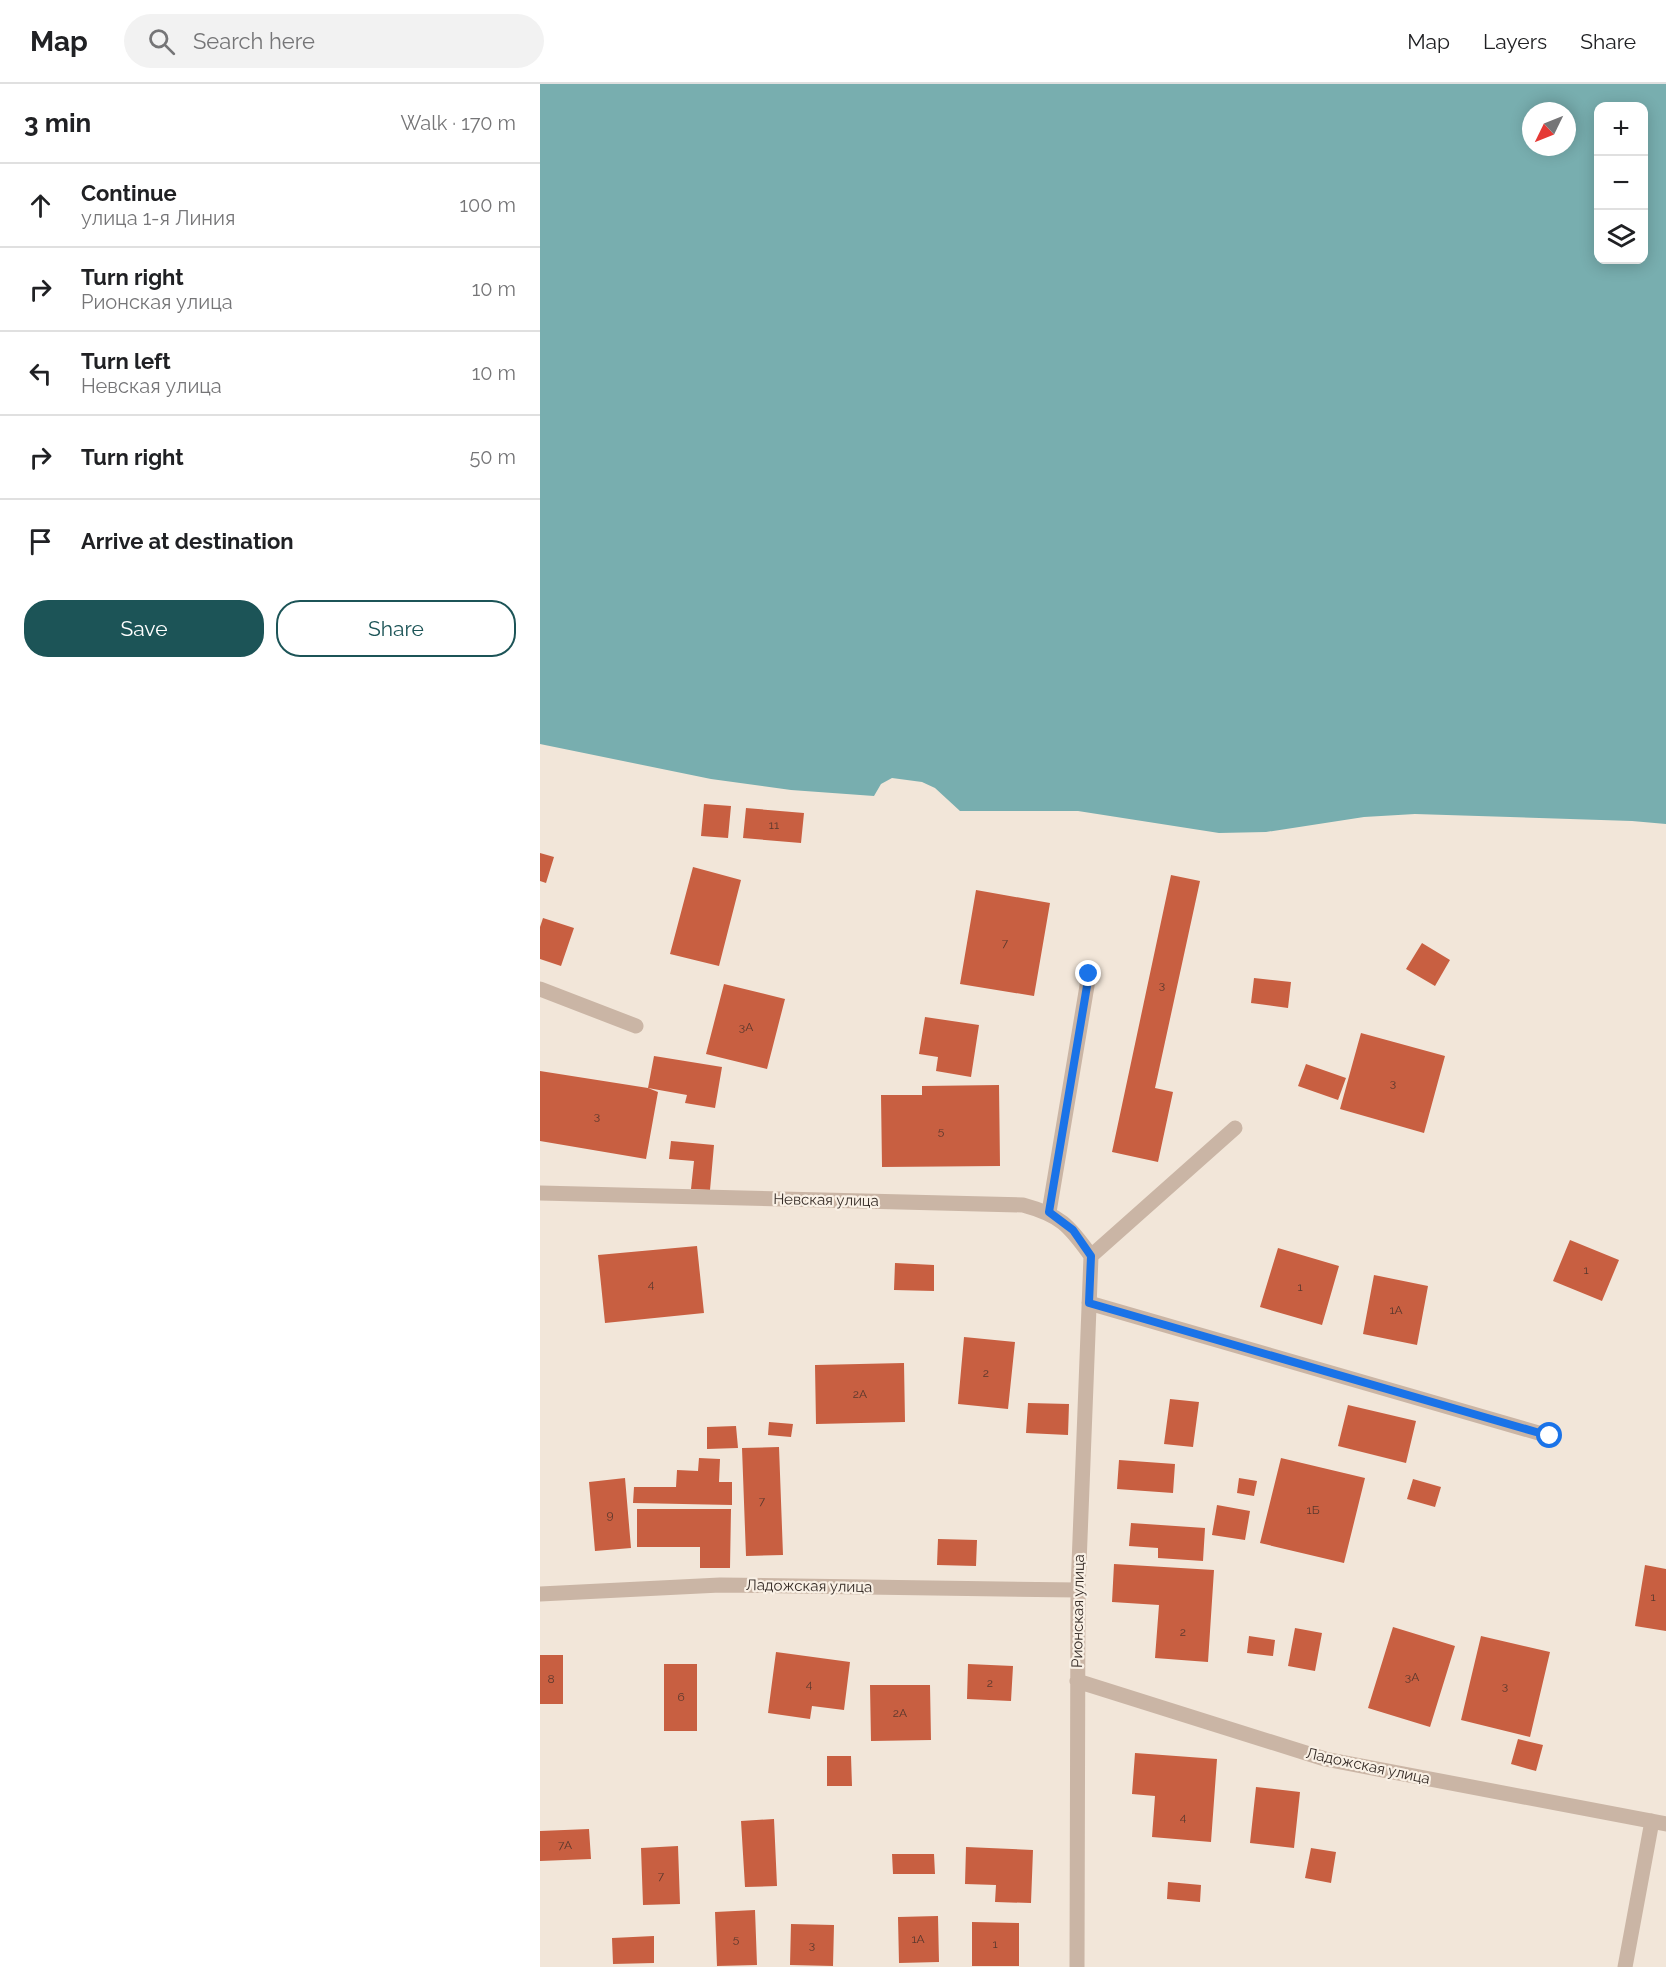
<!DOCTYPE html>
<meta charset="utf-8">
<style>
:root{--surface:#fff;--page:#f2f2f2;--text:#202124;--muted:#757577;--line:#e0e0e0;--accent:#1c5457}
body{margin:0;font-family:Raleway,sans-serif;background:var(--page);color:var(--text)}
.controls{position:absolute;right:18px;top:18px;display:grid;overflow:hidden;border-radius:12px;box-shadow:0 3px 15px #0003}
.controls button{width:54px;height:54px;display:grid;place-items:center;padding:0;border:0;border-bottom:2px solid var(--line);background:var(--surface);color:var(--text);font:30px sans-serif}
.compass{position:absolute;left:982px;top:18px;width:54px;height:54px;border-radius:50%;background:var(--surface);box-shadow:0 3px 15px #0003;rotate:227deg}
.stop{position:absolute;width:18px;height:18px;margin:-14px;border:4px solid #1a73e8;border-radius:50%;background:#fff}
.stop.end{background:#1a73e8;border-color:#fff;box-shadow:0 2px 6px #0008}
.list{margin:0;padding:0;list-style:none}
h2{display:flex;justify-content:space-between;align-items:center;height:78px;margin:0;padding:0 24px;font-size:26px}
h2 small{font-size:20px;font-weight:400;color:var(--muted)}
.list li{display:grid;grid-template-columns:39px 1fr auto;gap:18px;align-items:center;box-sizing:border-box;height:84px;padding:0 24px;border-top:2px solid var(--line)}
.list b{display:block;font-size:22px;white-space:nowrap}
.list p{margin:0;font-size:20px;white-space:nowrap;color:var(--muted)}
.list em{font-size:20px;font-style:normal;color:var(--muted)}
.actions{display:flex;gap:12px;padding:18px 24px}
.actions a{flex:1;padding:14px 0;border:2px solid var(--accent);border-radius:24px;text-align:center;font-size:21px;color:var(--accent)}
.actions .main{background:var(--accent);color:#fff}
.icon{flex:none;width:33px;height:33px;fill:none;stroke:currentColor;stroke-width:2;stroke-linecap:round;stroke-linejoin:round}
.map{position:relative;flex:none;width:1126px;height:1883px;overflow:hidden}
header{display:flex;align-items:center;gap:36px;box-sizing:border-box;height:84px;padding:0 30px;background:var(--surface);border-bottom:2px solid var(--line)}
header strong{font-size:28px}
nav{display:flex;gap:33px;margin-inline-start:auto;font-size:21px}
.search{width:420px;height:54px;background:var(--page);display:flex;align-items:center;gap:15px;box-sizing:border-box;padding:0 21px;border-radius:33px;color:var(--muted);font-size:22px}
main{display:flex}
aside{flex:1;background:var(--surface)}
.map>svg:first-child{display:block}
</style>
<header>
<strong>Map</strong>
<div class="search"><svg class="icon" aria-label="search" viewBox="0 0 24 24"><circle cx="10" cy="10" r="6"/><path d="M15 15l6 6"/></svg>Search here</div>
<nav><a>Map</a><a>Layers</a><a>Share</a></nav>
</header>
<main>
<aside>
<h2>3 min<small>Walk · 170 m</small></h2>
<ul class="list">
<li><svg class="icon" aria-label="ahead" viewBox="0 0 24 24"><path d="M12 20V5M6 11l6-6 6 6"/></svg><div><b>Continue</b><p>улица 1-я Линия</p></div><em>100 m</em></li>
<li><svg class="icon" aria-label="right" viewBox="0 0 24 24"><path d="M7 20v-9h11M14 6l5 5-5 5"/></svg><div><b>Turn right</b><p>Рионская улица</p></div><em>10 m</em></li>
<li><svg class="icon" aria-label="left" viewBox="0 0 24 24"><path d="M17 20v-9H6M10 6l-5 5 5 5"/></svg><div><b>Turn left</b><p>Невская улица</p></div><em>10 m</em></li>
<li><svg class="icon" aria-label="right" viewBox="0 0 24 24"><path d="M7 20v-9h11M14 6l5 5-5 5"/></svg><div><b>Turn right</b></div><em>50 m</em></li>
<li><svg class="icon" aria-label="arrive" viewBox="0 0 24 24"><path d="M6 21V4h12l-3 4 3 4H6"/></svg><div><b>Arrive at destination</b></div></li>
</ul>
<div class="actions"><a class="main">Save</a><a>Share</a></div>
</aside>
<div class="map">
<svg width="1126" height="1883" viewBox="0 0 1126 1883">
<rect width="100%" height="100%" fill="#f2e6d9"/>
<!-- water -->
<path fill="#78aeaf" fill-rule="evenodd" d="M0 0H1126V740L1092 737 875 730 824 733 726 748 679 749 538 727H420L395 704 382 698 352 694 341 700 334 712 251 706 171 695 0 660ZM1058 22H1104V176H1058ZM991 27H1027V63H991Z"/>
<!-- building -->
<path fill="#c85f41" d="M164 720 191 722 188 754 161 752Z
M206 724 264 729 261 759 203 754Z
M0 769 14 773 6 799 0 797Z
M153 783 201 796 179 882 130 870Z
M631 791 660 797 615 1004 633 1008 618 1078 572 1068Z
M436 806 510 819 494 912 420 900Z
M3 834 34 844 21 882 0 875V843Z
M882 859 910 876 895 902 866 885Z
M714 894 751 898 748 924 711 919Z
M184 900 245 915 227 985 166 970Z
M385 933 439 941 431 993 396 987 398 973 379 970Z
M821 949 905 972 884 1049 800 1025Z
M114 972 182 983 175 1024 145 1019 147 1011 108 1004Z
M766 980 806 994 798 1016 758 1002Z
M0 987 108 1004 118 1008 106 1075 0 1057Z
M459 1001 460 1082 342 1083 341 1011H382V1002Z
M131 1057 174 1061 170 1106 151 1105 154 1077 129 1075Z
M1030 1156 1079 1176 1062 1217 1013 1197Z
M157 1162 164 1229 65 1239 58 1171Z
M738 1164 799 1182 782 1241 720 1223Z
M355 1179 394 1181V1207L354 1206Z
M834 1191 888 1202 877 1261 823 1250Z
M424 1253 475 1258 468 1325 418 1320Z
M364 1279 365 1338 276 1340 275 1281Z
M630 1315 659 1318 653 1363 624 1360Z
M488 1319 529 1320 528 1351 486 1349Z
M808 1321 876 1337 866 1379 798 1362Z
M229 1338 253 1340 251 1353 228 1351Z
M196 1342 198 1364 167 1365V1343Z
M239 1363 243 1471 206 1472 202 1364Z
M159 1374 180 1375 179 1398H192V1421L93 1419 94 1403H136L137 1386 158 1387Z
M741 1374 825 1394 804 1479 720 1459Z
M579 1376 635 1380 633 1409 577 1405Z
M85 1394 91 1464 55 1467 49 1398Z
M699 1394 717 1397 714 1412 697 1409Z
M873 1395 901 1403 895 1423 867 1415Z
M677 1421 710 1427 705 1456 672 1451Z
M97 1425H191L190 1484H160V1463H97Z
M591 1439 665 1444 663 1477 618 1474V1464L589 1462Z
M398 1455 437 1456 436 1482 397 1481Z
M574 1480 674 1486 668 1578 615 1574 619 1521 572 1518Z
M1105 1481 1126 1485V1547L1095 1542Z
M853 1543 915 1562 890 1643 828 1624Z
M755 1544 782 1549 775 1587 748 1582Z
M709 1552 735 1556 733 1572 707 1569Z
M941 1552 1010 1568 990 1653 921 1636Z
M236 1568 310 1578 304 1626 272 1622 270 1635 228 1629Z
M0 1571H23V1620H0Z
M124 1580H157V1647H124Z
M428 1580 473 1582 471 1617 427 1615Z
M330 1601H390L391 1656 331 1657Z
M978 1655 1003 1661 996 1687 971 1680Z
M595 1669 677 1675 671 1758 612 1753 615 1712 592 1710Z
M287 1672H311L312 1702H287Z
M716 1703 760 1708 754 1764 710 1759Z
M234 1735 237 1802 205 1803 201 1737Z
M49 1745 51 1775 0 1777V1747Z
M138 1762 140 1820 103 1821 101 1764Z
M426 1763 493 1766 491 1819 455 1818 456 1801 425 1800Z
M771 1764 796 1768 791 1799 765 1794Z
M352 1770H394L395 1790H353Z
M628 1798 661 1801 660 1818 627 1815Z
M215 1826 217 1881 177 1882 175 1828Z
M398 1832 399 1878 359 1879 358 1833Z
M432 1838 479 1839V1882H432Z
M251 1840 294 1841 293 1882 250 1881Z
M114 1852V1879L73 1880 72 1854Z"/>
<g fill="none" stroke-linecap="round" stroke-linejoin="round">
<!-- minor -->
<path stroke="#cab5a5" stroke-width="15" d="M0 905 96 942
M0 1109 483 1121C520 1131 529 1141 551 1172
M509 1128 549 890
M551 1172 695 1044
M549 1219 1009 1352
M0 1510 180 1501 538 1506
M537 1597 785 1675 1126 1740
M537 1883 538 1506 551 1172
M1085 1883 1112 1737"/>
</g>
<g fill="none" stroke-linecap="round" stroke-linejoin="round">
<!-- route -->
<path stroke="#1a73e8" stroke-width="8" d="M549 890 509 1128 533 1146 551 1172 549 1219 1010 1352"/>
</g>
<g text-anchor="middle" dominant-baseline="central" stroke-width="4.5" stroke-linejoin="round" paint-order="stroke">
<!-- number labels -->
<g font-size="12" fill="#5a382d">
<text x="234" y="741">11</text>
<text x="465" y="859">7</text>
<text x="622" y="901">3</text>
<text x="206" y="943">3А</text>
<text x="853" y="999">3</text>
<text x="57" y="1032">3</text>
<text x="401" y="1047">5</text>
<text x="1046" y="1186">1</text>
<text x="111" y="1200">4</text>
<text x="760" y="1203">1</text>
<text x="856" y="1226">1А</text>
<text x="446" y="1289">2</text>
<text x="320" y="1310">2А</text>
<text x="222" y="1417">7</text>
<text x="773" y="1426">1Б</text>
<text x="70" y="1431">9</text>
<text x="1113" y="1513">1</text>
<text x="643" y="1548">2</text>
<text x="872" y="1593">3А</text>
<text x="11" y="1595">8</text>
<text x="450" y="1599">2</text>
<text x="269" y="1600">4</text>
<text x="965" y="1602">3</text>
<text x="141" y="1613">6</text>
<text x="360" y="1629">2А</text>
<text x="643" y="1733">4</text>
<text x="25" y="1761">7А</text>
<text x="121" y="1792">7</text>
<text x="196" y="1855">5</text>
<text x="378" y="1855">1А</text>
<text x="455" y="1860">1</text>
<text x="272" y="1861">3</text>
</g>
<!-- street labels -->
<g font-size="15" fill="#352b26" stroke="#f9f0e5">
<text transform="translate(286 1116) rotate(1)">Невская улица</text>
<text transform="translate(269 1502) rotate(1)">Ладожская улица</text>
<text transform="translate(538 1527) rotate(-89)">Рионская улица</text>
<text transform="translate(828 1682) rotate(12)">Ладожская улица</text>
</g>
</g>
</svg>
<div class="controls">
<button>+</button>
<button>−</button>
<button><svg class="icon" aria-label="layers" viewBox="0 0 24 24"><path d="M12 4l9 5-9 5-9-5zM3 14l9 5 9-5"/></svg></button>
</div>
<svg class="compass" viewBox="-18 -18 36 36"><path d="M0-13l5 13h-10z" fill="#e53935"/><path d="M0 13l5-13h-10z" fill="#757577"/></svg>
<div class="stop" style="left:1010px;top:1352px"></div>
<div class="stop end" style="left:549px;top:890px"></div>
</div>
</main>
